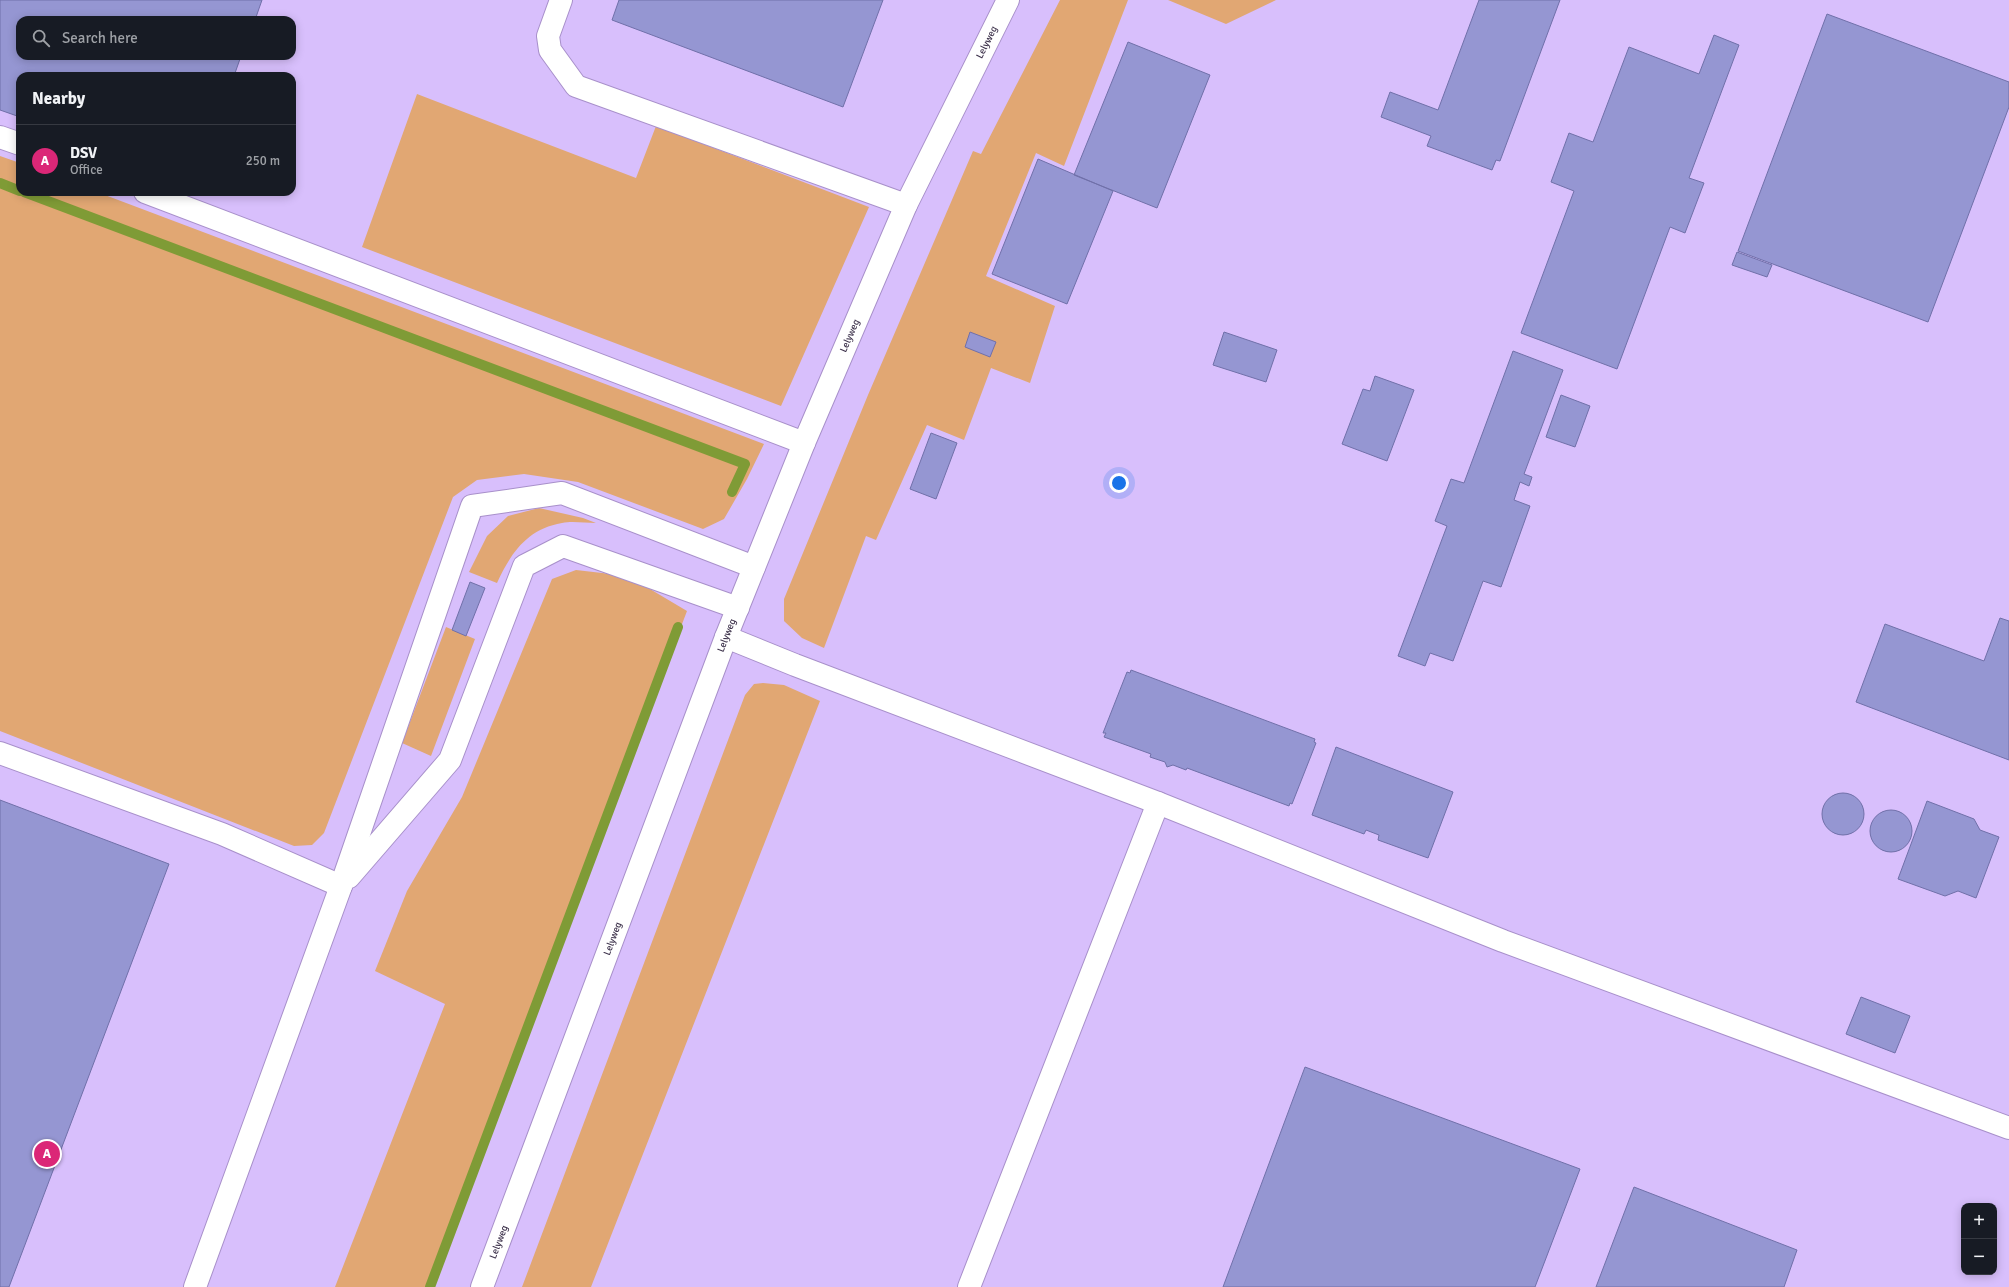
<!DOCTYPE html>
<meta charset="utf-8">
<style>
:root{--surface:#171b24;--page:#20242c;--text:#f1f3f6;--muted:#9ea1a6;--line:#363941;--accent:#db2777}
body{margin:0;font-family:Signika,sans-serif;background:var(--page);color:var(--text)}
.controls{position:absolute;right:12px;bottom:12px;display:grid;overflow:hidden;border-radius:8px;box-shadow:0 2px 10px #0003}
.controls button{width:36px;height:36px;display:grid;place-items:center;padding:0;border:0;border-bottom:1px solid var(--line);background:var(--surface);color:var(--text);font:20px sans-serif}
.you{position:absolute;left:1119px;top:483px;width:14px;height:14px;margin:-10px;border:3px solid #fff;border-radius:50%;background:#1a73e8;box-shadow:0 0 0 6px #1a73e833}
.badge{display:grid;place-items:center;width:26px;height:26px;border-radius:50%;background:var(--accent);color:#fff;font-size:13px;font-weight:700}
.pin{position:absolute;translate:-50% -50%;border:2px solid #fff;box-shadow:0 1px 4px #0006}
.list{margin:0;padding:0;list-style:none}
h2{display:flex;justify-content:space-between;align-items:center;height:52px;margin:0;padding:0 16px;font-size:17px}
h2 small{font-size:13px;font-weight:400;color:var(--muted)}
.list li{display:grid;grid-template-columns:26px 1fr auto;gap:12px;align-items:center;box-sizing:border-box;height:72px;padding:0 16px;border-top:1px solid var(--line)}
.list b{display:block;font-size:15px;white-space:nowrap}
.list p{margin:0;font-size:13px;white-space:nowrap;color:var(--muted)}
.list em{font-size:13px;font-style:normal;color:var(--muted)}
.icon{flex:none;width:22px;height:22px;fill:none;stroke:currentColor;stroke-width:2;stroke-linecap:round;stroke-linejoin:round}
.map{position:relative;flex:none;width:2009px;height:1287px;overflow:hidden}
.search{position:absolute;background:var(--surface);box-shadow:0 2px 10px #0003;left:16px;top:16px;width:280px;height:44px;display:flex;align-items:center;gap:10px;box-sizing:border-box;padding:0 14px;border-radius:12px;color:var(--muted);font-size:15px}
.panel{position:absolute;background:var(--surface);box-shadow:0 2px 10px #0003;left:16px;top:72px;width:280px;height:124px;border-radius:12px}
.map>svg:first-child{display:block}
</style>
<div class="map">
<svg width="2009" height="1287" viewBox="0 0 2009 1287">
<rect width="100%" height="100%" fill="#d8bffc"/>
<!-- green -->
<path fill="#e1a773" d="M1060 0H1128L1064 166 1036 153 986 276 1055 306 1030 383 991 368 964 440 927 425 876 540 866 536 824 648 802 638 784 621V599L868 395 973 151 981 154Z
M1168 0H1276L1226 24Z
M417 94 636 178 656 126 869 207 781 406 362 247Z
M0 156 20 163V192H97L764 444 747 479 724 519 703 529 578 482 524 474 477 480 453 497 324 833 312 845 294 846 0 731Z
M539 508 583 518 596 523C585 523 572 521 562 523 527 529 511 553 497 583L469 572 487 536 508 516Z
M576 570 628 576 687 611 430 1287H335L445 1004 375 971 407 891 462 797 552 579Z
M446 627 475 639 431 756 402 743Z
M763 683 784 685 820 701 591 1287H522L745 695 754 684Z"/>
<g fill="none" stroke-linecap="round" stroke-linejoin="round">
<!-- stream -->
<path stroke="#7f9b36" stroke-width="10" d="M0 183 20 191
M24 192 745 464 732 492
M430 1287 678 627"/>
</g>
<!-- building -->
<path fill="#9596d2" stroke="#7070a9" d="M0 0H262L255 20H20V56H241L234 76H20V117L0 110Z
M619 0H883L843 107 612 20Z
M1479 0H1560L1500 161 1496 160 1492 170 1427 146 1431 136 1381 117 1390 92 1438 110Z
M1827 14 2009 82V107L1928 322 1738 251Z
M1714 35 1739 45 1689 178 1704 183 1685 233 1670 227 1617 369 1521 333 1574 191 1551 182 1569 133 1593 142 1629 47 1699 74Z
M1128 42 1210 75 1157 208 1074 175Z
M1038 159 1113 191 1067 304 992 274Z
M1737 252 1772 265 1767 277 1732 265Z
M970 332 996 342 990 357 965 347Z
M1224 332 1277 350 1266 382 1213 365Z
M1513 351 1563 370 1524 474 1532 477 1529 486 1520 482 1514 500 1530 506 1501 587 1483 581 1453 661 1430 653 1425 666 1398 656 1447 526 1435 521 1451 479 1464 483Z
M1375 376 1414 390 1387 461 1342 444 1363 389 1370 391Z
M1561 395 1590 406 1575 447 1546 437Z
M931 433 957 443 936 499 910 489Z
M470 582 485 588 466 636 452 630Z
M2000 618 2009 621V760L1856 702 1885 624 1984 661Z
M1131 670 1315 739 1314 742 1316 743 1292 804 1290 803 1289 806 1187 768 1186 770 1173 765 1167 767 1165 762 1150 757 1151 754 1104 737 1106 733H1103L1127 672 1130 673Z
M1336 747 1453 792 1428 858 1378 840 1379 835 1366 830 1364 834 1312 815Z
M1822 814a21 21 0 1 1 42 0a21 21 0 1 1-42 0Z
M0 800 169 864 9 1287H0Z
M1927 801 1974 819 1980 830 1999 837 1976 898 1958 891 1945 896 1898 879Z
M1870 831a21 21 0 1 1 42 0a21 21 0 1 1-42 0Z
M1861 997 1910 1016 1895 1053 1846 1034Z
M1305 1067 1580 1169 1535 1287H1223Z
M1634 1187 1797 1250 1784 1287H1596Z"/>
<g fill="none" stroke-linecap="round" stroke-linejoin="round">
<!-- minor casing -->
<g stroke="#a890ca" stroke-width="24">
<g id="minor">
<path d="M561 0 548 36 550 50 576 86 906 205"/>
<path d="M0 137 20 144"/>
<path d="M145 192 804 443"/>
<path d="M726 637 795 665 1158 803 1503 941 2009 1128"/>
<path d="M0 753 222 834 341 886 195 1287"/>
<path d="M349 877 450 760 524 566 563 546 738 608"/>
<path d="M341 886 472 506 562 493 754 567"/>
<path id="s1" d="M482 1287 726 637 804 443 906 205 1008 0"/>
<path d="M969 1287 1158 803"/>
</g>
</g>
<!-- minor -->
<use href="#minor" stroke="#fff" stroke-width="22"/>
</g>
<g text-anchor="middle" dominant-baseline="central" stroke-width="3.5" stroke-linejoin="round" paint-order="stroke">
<!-- street labels -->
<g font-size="10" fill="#3f344d" stroke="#f0e9fc">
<text stroke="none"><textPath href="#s1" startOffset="1344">Lelyweg</textPath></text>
<text stroke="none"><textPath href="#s1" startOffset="1020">Lelyweg</textPath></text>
<text stroke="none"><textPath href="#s1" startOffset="696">Lelyweg</textPath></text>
<text stroke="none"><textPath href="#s1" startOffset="372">Lelyweg</textPath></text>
<text stroke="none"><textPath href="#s1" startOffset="48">Lelyweg</textPath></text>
</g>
</g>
</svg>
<div class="controls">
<button>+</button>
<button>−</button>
</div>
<div class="you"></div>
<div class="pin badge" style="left:47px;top:1154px">A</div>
<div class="search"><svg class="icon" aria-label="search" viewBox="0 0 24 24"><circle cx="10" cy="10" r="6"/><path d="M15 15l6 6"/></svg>Search here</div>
<section class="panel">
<h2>Nearby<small></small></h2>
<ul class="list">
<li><span class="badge">A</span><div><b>DSV</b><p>Office</p></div><em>250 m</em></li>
</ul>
</section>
</div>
